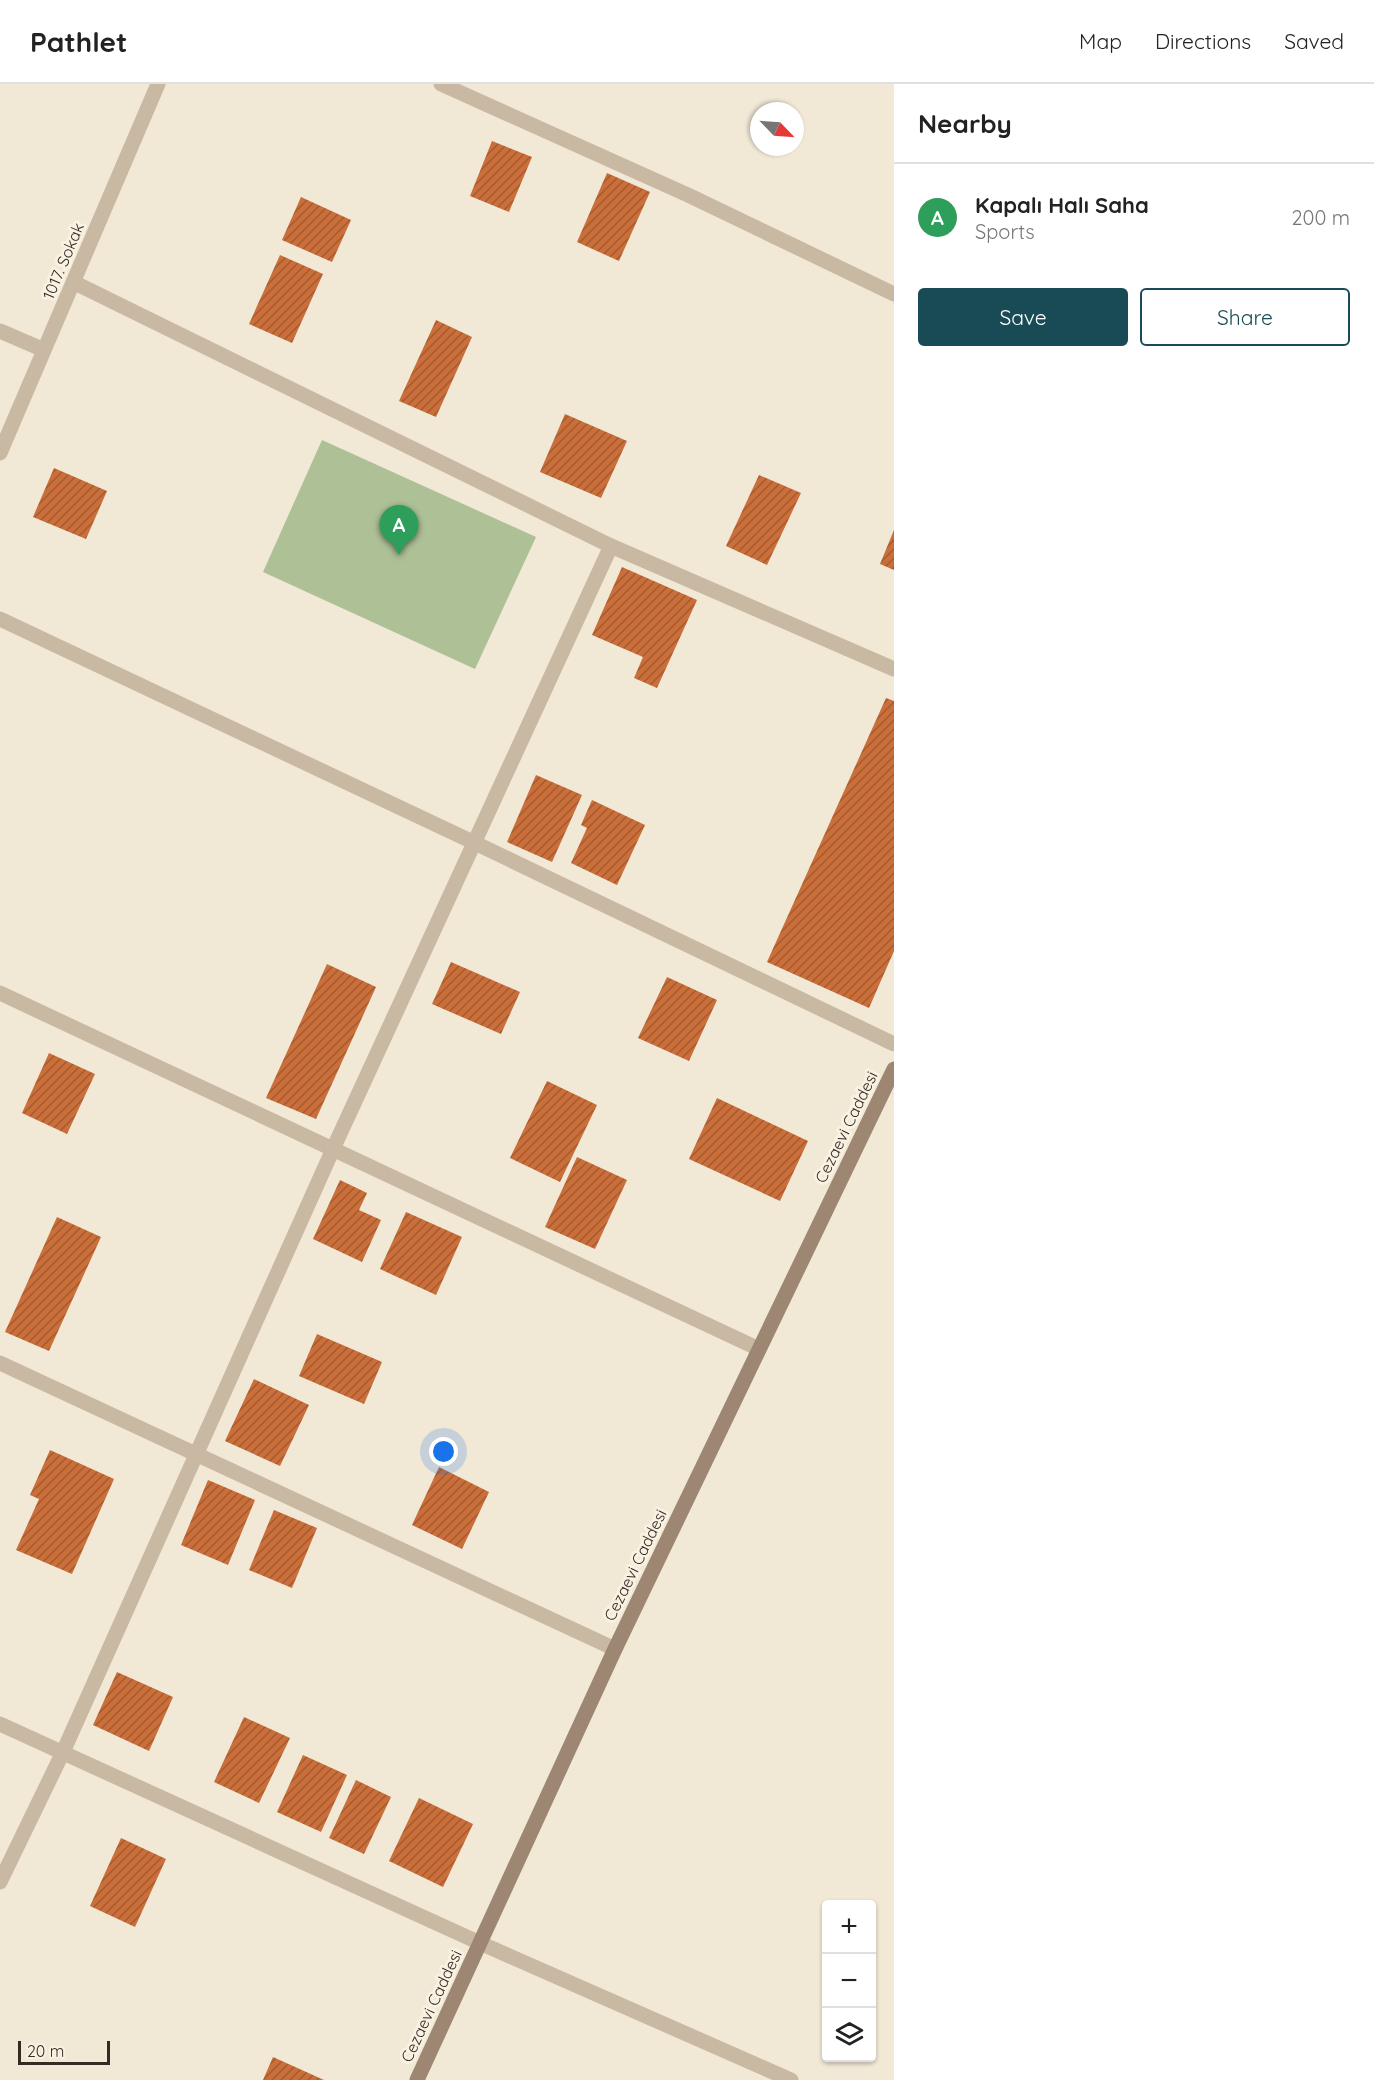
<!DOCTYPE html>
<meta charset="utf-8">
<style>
:root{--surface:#fff;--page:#f2f2f2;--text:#222;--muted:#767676;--line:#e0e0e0;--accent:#194b56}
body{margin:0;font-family:Quicksand,sans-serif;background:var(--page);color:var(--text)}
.controls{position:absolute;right:18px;bottom:18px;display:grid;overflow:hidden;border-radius:6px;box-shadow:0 2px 4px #0004}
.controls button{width:54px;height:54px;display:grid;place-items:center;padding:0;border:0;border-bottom:2px solid var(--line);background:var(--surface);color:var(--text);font:30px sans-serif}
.compass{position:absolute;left:750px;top:18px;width:54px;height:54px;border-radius:50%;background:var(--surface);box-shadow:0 2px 4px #0004;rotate:115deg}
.scale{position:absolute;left:18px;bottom:15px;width:92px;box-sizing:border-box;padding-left:6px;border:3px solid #332b24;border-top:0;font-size:16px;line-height:21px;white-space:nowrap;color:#332b24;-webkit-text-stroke:4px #f9f1e2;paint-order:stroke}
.you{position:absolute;left:444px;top:1368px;width:21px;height:21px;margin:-15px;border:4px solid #fff;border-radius:50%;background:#1a73e8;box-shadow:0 0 0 9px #1a73e833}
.badge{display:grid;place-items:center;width:39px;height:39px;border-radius:50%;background:var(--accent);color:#fff;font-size:20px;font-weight:700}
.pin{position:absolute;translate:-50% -50px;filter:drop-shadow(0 2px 3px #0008)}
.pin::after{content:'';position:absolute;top:32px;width:21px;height:18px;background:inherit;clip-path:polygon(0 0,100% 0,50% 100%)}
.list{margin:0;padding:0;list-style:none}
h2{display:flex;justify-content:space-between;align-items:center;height:78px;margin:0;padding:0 24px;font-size:26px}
h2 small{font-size:20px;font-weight:400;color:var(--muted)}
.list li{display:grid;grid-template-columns:39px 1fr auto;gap:18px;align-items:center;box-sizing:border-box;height:108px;padding:0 24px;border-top:2px solid var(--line)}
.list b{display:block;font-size:22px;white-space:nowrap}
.list p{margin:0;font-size:20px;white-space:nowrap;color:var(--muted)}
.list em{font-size:20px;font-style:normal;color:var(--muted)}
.actions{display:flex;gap:12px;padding:18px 24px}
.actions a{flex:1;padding:14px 0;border:2px solid var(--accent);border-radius:6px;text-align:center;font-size:21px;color:var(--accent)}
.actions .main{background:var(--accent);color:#fff}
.icon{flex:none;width:33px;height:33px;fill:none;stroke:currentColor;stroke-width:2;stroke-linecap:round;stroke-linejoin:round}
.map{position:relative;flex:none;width:894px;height:1996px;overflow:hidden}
header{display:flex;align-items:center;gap:36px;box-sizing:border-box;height:84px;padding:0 30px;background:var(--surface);border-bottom:2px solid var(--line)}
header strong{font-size:28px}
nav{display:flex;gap:33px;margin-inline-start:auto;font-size:21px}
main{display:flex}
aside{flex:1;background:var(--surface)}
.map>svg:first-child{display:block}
</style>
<header>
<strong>Pathlet</strong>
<nav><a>Map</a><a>Directions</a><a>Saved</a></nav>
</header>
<main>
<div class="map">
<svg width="894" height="1996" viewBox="0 0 894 1996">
<defs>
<pattern id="building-hatch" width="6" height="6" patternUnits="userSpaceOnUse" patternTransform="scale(1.5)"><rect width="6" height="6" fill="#ca6e3a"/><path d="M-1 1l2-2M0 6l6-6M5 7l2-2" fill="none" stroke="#a55b31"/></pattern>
</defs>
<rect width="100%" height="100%" fill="#f1e8d6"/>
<!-- green -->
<path fill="#adc096" d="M322 356 536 453 475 585 263 488Z"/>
<!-- building -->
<path fill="url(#building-hatch)" d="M492 57 532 73 509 128 470 112Z
M607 89 650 108 619 177 577 158Z
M301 113 351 136 332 178 282 156Z
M280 171 323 190 292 259 249 240Z
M436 236 472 253 436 333 399 317Z
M565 330 627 357 601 414 540 388Z
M54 384 107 407 86 455 33 433Z
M759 391 801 409 767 481 726 462Z
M894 446V486L880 480Z
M622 483 697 516 657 604 634 594 643 573 592 551Z
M886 614 894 617V867L869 924 767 878Z
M536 691 582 711 552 778 507 758Z
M592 716 645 741 617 801 571 779 587 744 581 741Z
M451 878 520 908 501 950 432 920Z
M327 880 376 903 316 1035 266 1014Z
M667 893 717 916 689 977 638 954Z
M49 969 95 990 67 1050 22 1029Z
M547 997 597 1021 560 1098 510 1074Z
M717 1014 808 1057 780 1117 689 1075Z
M577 1073 627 1096 595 1165 545 1143Z
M340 1096 367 1109 359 1126 381 1136 362 1178 313 1155Z
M406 1128 462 1153 436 1211 380 1185Z
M57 1133 101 1153 49 1267 5 1248Z
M317 1250 382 1278 364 1320 299 1292Z
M254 1295 309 1321 280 1382 225 1357Z
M50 1366 114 1395 72 1490 16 1466 39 1415 30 1411Z
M439 1383 489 1408 462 1465 412 1441Z
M208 1396 255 1416 228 1481 181 1461Z
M274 1426 317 1444 292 1504 249 1486Z
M117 1588 173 1613 149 1667 93 1641Z
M244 1633 290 1654 259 1719 214 1698Z
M303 1671 347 1691 321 1748 277 1728Z
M356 1696 391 1713 364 1770 329 1754Z
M419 1714 473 1740 443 1803 389 1777Z
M121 1754 166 1775 135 1843 90 1822Z
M273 1973 324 1996H263Z"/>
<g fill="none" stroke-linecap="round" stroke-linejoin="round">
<!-- street -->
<path stroke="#c9b8a2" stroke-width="15" d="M441 0 688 111 894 210
M73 198 611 462 894 585
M0 247 44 266
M0 369 158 0
M0 535 475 759 894 960
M0 909 759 1265
M0 1279 615 1565
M0 1640 480 1859 791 1996
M0 1798 63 1668 333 1065 611 462"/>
<!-- secondary -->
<path stroke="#9d8773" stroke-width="15" d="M417 1996 615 1565 894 985"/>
</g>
<g text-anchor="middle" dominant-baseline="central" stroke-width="6" stroke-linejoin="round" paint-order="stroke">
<!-- street labels -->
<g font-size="16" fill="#332b24" stroke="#f9f1e2">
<text transform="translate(63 177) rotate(-67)">1017. Sokak</text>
<text transform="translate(846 1043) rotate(-64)">Cezaevi Caddesi</text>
<text transform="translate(635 1481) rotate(-64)">Cezaevi Caddesi</text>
<text transform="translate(431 1922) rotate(-65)">Cezaevi Caddesi</text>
</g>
</g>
</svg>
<div class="controls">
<button>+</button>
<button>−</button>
<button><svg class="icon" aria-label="layers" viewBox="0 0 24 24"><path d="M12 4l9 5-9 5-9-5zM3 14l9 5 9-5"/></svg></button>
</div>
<svg class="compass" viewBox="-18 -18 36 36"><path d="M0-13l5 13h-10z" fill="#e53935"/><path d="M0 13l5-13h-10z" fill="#767676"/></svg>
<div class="scale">20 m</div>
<div class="you"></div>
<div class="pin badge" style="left:399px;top:471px;background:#2e9e5b">A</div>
</div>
<aside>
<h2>Nearby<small></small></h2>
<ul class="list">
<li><span class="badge" style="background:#2e9e5b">A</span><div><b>Kapalı Halı Saha</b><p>Sports</p></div><em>200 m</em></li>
</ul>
<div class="actions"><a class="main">Save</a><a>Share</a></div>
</aside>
</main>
